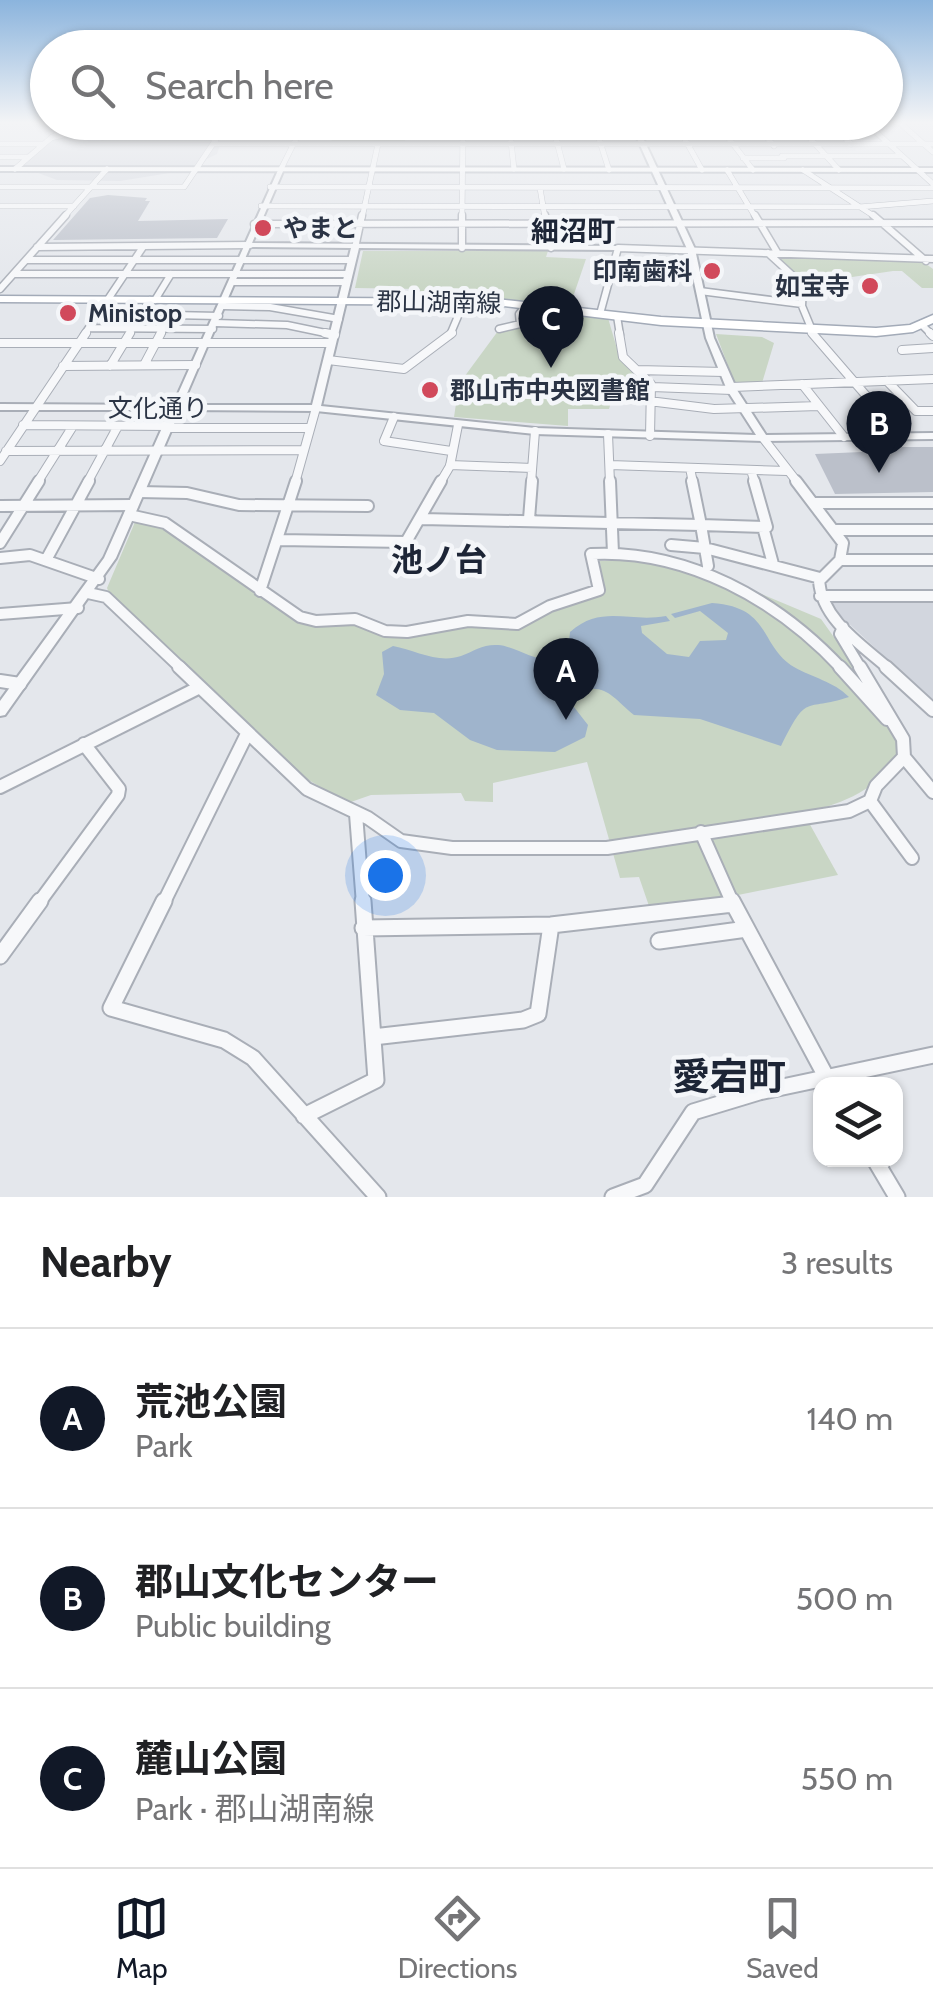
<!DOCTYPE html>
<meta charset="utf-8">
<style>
:root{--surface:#fff;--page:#f6f6f6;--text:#202124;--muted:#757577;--line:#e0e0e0;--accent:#111827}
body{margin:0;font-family:Cabin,"Noto Sans JP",sans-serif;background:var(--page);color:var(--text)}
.controls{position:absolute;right:30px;bottom:30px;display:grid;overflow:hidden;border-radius:20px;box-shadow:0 2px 8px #0004}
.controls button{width:90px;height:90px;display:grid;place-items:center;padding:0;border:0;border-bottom:2px solid var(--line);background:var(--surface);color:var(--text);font:50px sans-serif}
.you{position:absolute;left:385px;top:875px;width:35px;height:35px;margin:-25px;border:8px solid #fff;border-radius:50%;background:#1a73e8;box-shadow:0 0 0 15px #1a73e833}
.badge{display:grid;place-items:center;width:65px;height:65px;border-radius:50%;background:var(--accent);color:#fff;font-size:32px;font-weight:700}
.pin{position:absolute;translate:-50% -82px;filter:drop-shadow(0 2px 5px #0008)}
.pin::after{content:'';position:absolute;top:52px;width:35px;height:30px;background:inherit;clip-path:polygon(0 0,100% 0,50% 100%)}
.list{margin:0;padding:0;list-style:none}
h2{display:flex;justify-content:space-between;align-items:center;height:130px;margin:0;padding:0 40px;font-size:42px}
h2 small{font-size:32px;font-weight:400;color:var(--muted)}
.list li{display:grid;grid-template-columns:65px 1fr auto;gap:30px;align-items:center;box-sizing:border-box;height:180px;padding:0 40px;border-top:2px solid var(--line)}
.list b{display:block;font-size:38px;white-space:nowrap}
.list p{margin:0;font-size:32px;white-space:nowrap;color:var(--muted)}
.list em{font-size:32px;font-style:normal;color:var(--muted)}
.icon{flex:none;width:55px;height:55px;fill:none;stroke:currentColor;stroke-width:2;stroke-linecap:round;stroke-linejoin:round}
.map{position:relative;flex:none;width:933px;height:1197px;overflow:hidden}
.search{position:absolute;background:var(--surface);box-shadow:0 2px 8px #0004;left:30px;right:30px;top:30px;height:110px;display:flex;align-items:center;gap:25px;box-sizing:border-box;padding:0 35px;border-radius:55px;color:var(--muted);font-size:38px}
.sheet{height:670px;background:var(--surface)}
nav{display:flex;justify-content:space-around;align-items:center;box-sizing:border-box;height:140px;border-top:2px solid var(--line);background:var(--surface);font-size:28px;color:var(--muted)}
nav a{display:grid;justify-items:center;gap:5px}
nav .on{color:var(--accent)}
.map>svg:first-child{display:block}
</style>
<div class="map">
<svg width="933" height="1197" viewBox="0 0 933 1197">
<rect width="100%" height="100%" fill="#e4e7ec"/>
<!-- built -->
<path fill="#d2d6de" d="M172 127 213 138 220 145 217 154 182 171 120 181 57 180 22 167 20 158 50 139 109 128Z
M837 600H933V702L842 617 830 603Z"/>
<!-- green -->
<path fill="#c9d6c5" d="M336 126H407L405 142H331Z
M363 251H548L546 257 586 259 573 297 532 294 527 303 420 299V289L355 288Z
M773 255 922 261 933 269V288H922L902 271H893L818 282 825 288 812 289Z
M526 308 608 318 620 359 647 385 639 401 612 399 609 409H568V426L454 417 459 384 498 331 522 324Z
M716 334 762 337 774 343 762 383 735 384Z
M140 520 162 527 301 621 359 625 409 635 462 625 511 627 603 594 600 561 681 560 821 619 888 713 898 750C885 788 839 806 803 812L838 875 738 895 649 906 639 877 620 878 587 762 493 783V802L465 801 461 793 371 795 348 803 300 775 111 597 107 588 135 522Z"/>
<!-- water -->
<path fill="#9fb4cc" d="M712 603C772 607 759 646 794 667 813 678 833 681 849 697 803 712 808 692 781 746L700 719 634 715C613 699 608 683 578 691L570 702 588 725 585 737 555 752 497 750 470 740 434 713 400 710 376 695 384 674 382 652 393 646C415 650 438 664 461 656 474 651 483 644 498 645 522 646 566 686 570 632 602 604 629 623 666 616L670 621 641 626 642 633 667 654 689 657 700 641 726 640 728 633 700 611 675 618 671 614Z"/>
<!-- building -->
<path fill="#bbc0ca" d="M108 195 147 198 145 201H150L138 221 228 219 217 238 53 240 90 198Z
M883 447H933V492L835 494 815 454 885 451Z"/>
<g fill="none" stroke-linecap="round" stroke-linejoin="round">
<!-- minor-far5 casing -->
<g stroke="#a9aeb7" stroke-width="6">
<path id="minor-far5" d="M509 123 514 169
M552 123 564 169
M594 123 609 170
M676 123 702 170
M717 123 753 170
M755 123 774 146
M796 123 839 170
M831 123 851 144
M866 123 933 184
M900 123 933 152
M679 130H721
M722 131H761
M80 132 105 138H217
M125 133 157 123
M167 134 199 123
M52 137 83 123
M0 144H42
M213 144H933
M782 156H902
M0 157H28
M743 158H784
M15 169 51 138 110 123
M281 169 304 123
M727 170 756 218
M803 170 877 218
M0 187H184L227 123
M270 187 933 188
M540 188 545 218
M0 206H74
M261 206 859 207 933 201
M63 218 107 169
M362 218 378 144
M462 218 463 123"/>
</g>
<!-- minor-far4 casing -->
<g stroke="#a9aeb7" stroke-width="9">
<path id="minor-far4" d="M545 215 551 248
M755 215 777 252
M873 215 926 261
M254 224 933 223
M37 247 250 245
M355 248 362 215
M462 248V215
M768 253 803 285 802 306 814 335
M26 260H352
M14 274H349
M234 282H347
M0 289 66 215
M700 291 802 304
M155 300 171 274
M223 306 270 307 339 319
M600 314 618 248 933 259
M617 316 620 335
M215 323 287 325 335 335
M921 324 932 335
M90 328 213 329
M499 329 520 324 519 314 526 305
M84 335 143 247
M129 335 150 300
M160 335 171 315 219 316
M450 335 464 302"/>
</g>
<!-- minor-far3 casing -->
<g stroke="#a9aeb7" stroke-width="10">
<path id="minor-far3" d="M325 333 335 335
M619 333 623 357 651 384 650 436
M812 333 901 436
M930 333 933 336
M0 343H331
M902 350 933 348
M328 360 404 369 452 333
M144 365 161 333
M63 366 196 365
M110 366 130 333
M637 370 724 372
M887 381 916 411H933
M802 384 844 437
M652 387 732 390
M732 387 933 379
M649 401 714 409 819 406
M394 417 384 441 451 451
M23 425 169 426
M168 428H310
M608 434 610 483
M763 438 798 483
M6 451 303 450
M0 461 86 333
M450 465 532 468
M610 465 787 471
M690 468 693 483
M751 470 755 483
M37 483 73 426
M87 483 118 426
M295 483 316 408
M440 483 450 466 458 425
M531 483 535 431"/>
</g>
<!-- minor-far2 casing -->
<g stroke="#a9aeb7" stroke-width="14">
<path id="minor-far2" d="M610 481 613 553
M796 481 843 543 840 560 819 581C822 620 862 645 889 669
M139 492 187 493 239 505 368 506
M815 503H933
M0 506 133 505
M129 515 165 523 300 617 316 621 355 619 385 631 407 632 468 621 517 624 550 606 599 590 591 554C687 549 778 600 842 669
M422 519 701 525 692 481
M529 519 532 481
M763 527 773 564
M835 530H933
M279 540 406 542 441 481
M0 543 39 481
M671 545 705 548 820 578
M0 558 30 555 99 579
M46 560 89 481
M840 560H933
M708 566 701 525 767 527 754 481
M260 591 296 481
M88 593 106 597 182 669
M820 596H933
M0 614 78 608
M843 627 840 634 861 669"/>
</g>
<!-- minor-far1 casing -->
<g stroke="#a9aeb7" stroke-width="16">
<path id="minor-far1" d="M179 667 307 789 368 818 401 841 452 848H607L849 811 870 801 876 786 904 757 903 739 860 667
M840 667 887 719
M886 667 933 710
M0 681 20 684
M904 757 933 792
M0 787 198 688
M870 801 912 858
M356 814 363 904
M701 832 733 904
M38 904 118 795 119 789 84 744
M163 904 247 734"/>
</g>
<!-- minor casing -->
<g stroke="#a9aeb7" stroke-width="19">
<path id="minor" d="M164 901 111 1008 224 1040 253 1058 378 1197
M732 901 830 1084
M363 928 551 925 733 904
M659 941 747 929
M0 956 40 901
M373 1037 523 1020 538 1014 551 925
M304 1116 376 1080 363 901
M875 1160 897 1197
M613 1197 645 1185 693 1112 759 1092 933 1055"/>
</g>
<!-- tertiary casing -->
<g stroke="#a9aeb7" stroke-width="4">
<path id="tertiary" d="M630 123H636L695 249 714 338 737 390 766 435 933 433V439L763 441 535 434 316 411 180 410 116 558 5 715 0 716V701L104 558 170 410H0V404L173 405 279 168 284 169 252 243 618 246 622 248 618 250 359 248 321 406 535 428 756 435 727 390 706 338 687 249ZM250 247 351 248 312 405H182Z"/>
</g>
<!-- secondary casing -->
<g stroke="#a9aeb7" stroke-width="4">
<path id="secondary" d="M0 167 933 168V172L0 171Z"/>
</g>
<!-- primary casing -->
<g stroke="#a3abb8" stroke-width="3">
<path id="primary" d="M0 296 496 299 661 317 876 328 910 325 933 315V323L913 332 876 336 661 325 496 305 0 302Z"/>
</g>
<!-- minor-far5 -->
<use href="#minor-far5" stroke="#f7f8fa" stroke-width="5"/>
<!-- minor-far4 -->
<use href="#minor-far4" stroke="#f7f8fa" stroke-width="6"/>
<!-- minor-far3 -->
<use href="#minor-far3" stroke="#f7f8fa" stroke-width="8"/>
<!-- minor-far2 -->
<use href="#minor-far2" stroke="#f7f8fa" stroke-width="10"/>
<!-- minor-far1 -->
<use href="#minor-far1" stroke="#f7f8fa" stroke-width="12"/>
<!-- minor -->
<use href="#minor" stroke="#f7f8fa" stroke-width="15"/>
<!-- tertiary -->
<use href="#tertiary" fill="#f7f8fa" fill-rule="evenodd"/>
<!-- secondary -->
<use href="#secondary" fill="#fff" fill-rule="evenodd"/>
<!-- primary -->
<use href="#primary" fill="#fff" fill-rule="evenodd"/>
</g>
<!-- sky -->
<linearGradient id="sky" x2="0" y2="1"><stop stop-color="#8bb4dd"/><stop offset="0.42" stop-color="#f3f4f6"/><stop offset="1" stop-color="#f3f4f6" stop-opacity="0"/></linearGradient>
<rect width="933" height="291" fill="url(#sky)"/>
<!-- markers -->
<g fill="#d1495b" stroke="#f4f6f9" stroke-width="4">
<circle cx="263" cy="228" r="10"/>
<circle cx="712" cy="271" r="10"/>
<circle cx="870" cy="286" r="10"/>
<circle cx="68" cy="313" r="10"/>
<circle cx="430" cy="390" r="10"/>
</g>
<g text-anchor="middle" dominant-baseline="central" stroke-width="9" stroke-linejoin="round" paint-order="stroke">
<!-- far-poi labels -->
<g font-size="25" font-weight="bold" fill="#2b3445" stroke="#f4f6f9" text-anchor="start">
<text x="283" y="228">やまと</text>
<text x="692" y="271" text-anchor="end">印南歯科</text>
<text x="850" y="286" text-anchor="end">如宝寺</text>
<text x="88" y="313">Ministop</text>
<text x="450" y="390">郡山市中央図書館</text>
</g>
<!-- far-street labels -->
<g font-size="25" fill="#2b3445" stroke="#f4f6f9">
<text transform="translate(439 302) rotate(1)">郡山湖南線</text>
<text x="158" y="408">文化通り</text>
</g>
<!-- far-neighbourhood labels -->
<g font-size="28" font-weight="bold" fill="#1d2536" stroke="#f4f6f9">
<text x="573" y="231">細沼町</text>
</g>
<!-- neighbourhood labels -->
<g font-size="32" font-weight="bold" fill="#1d2536" stroke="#f4f6f9">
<text x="439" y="559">池ノ台</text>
</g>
<!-- near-neighbourhood labels -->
<g font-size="38" font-weight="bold" fill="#1d2536" stroke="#f4f6f9">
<text x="729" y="1076">愛宕町</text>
</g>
</g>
</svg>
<div class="controls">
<button><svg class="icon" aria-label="layers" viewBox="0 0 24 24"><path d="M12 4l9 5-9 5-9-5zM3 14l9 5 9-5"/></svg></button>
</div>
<div class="you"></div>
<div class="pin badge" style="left:566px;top:720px">A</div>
<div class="pin badge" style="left:879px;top:473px">B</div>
<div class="pin badge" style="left:551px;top:368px">C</div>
<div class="search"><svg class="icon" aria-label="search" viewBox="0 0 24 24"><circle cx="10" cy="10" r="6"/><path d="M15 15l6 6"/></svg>Search here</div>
</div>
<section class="sheet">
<h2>Nearby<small>3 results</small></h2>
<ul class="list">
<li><span class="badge">A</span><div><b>荒池公園</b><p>Park</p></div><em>140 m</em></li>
<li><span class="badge">B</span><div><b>郡山文化センター</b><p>Public building</p></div><em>500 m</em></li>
<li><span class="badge">C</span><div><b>麓山公園</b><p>Park · 郡山湖南線</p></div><em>550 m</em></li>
</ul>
</section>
<nav>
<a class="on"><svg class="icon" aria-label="map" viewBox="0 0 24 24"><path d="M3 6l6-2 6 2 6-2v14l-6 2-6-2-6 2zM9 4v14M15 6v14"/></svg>Map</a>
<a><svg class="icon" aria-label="directions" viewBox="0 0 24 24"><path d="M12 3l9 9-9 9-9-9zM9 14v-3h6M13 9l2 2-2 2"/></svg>Directions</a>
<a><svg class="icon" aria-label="saved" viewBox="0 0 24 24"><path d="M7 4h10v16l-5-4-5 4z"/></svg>Saved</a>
</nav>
